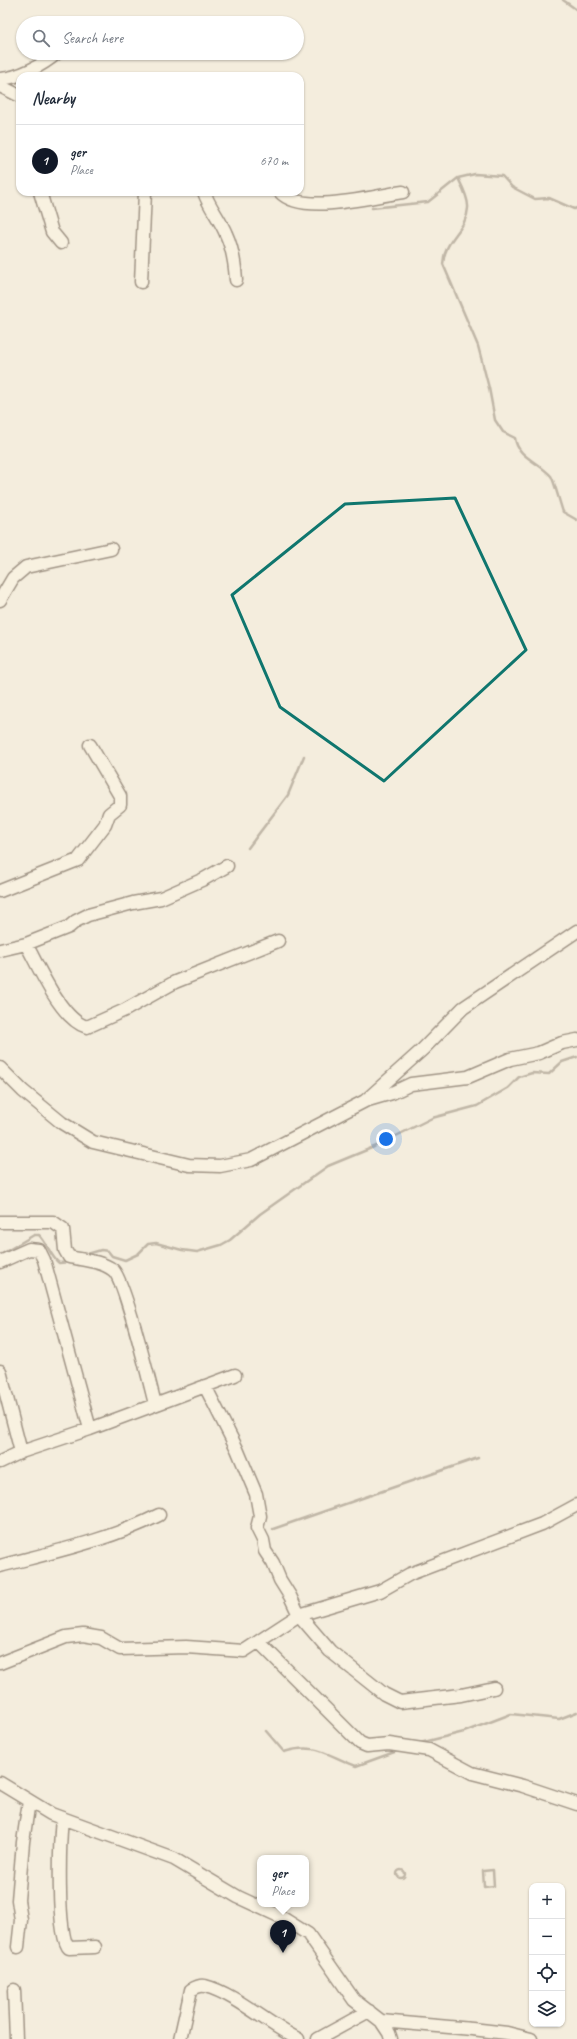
<!DOCTYPE html>
<meta charset="utf-8">
<style>
:root{--surface:#fff;--page:#f2f2f3;--text:#1f2937;--muted:#747a83;--line:#e0e1e3;--accent:#111827}
body{margin:0;font-family:Caveat,sans-serif;background:var(--page);color:var(--text)}
.controls{position:absolute;right:12px;bottom:12px;display:grid;overflow:hidden;border-radius:8px;box-shadow:0 1px 3px #0004}
.controls button{width:36px;height:36px;display:grid;place-items:center;padding:0;border:0;border-bottom:1px solid var(--line);background:var(--surface);color:var(--text);font:20px sans-serif}
.you{position:absolute;left:386px;top:1139px;width:14px;height:14px;margin:-10px;border:3px solid #fff;border-radius:50%;background:#1a73e8;box-shadow:0 0 0 6px #1a73e833}
.badge{display:grid;place-items:center;width:26px;height:26px;border-radius:50%;background:var(--accent);color:#fff;font-size:13px;font-weight:700}
.pin{position:absolute;translate:-50% -33px;filter:drop-shadow(0 1px 2px #0008)}
.pin::after{content:'';position:absolute;top:21px;width:14px;height:12px;background:inherit;clip-path:polygon(0 0,100% 0,50% 100%)}
.popup{position:absolute;left:257px;top:1855px;width:52px;height:52px;box-sizing:border-box;display:grid;place-content:center;border-radius:8px;background:var(--surface);filter:drop-shadow(0 1px 3px #0005);font-size:13px;white-space:nowrap;color:var(--muted)}
.popup b{font-size:15px;color:var(--text)}
.popup::after{content:'';position:absolute;left:50%;top:100%;margin-left:-8px;border:8px solid transparent;border-top-color:var(--surface)}
.list{margin:0;padding:0;list-style:none}
h2{display:flex;justify-content:space-between;align-items:center;height:52px;margin:0;padding:0 16px;font-size:17px}
h2 small{font-size:13px;font-weight:400;color:var(--muted)}
.list li{display:grid;grid-template-columns:26px 1fr auto;gap:12px;align-items:center;box-sizing:border-box;height:72px;padding:0 16px;border-top:1px solid var(--line)}
.list b{display:block;font-size:15px;white-space:nowrap}
.list p{margin:0;font-size:13px;white-space:nowrap;color:var(--muted)}
.list em{font-size:13px;font-style:normal;color:var(--muted)}
.icon{flex:none;width:22px;height:22px;fill:none;stroke:currentColor;stroke-width:2;stroke-linecap:round;stroke-linejoin:round}
.map{position:relative;flex:none;width:577px;height:2039px;overflow:hidden}
.search{position:absolute;background:var(--surface);box-shadow:0 1px 3px #0004;left:16px;top:16px;width:288px;height:44px;display:flex;align-items:center;gap:10px;box-sizing:border-box;padding:0 14px;border-radius:22px;color:var(--muted);font-size:15px}
.panel{position:absolute;background:var(--surface);box-shadow:0 1px 3px #0004;left:16px;top:72px;width:288px;height:124px;border-radius:12px}
.map>svg:first-child{display:block}
</style>
<div class="map">
<svg width="577" height="2039" viewBox="0 0 577 2039">
<rect width="100%" height="100%" fill="#f4eddd"/>
<filter id="ink" filterUnits="userSpaceOnUse"><feTurbulence type="fractalNoise" baseFrequency=".025" numOctaves="2"/><feDisplacementMap in="SourceGraphic" scale="8" xChannelSelector="R" yChannelSelector="G"/><feConvolveMatrix kernelMatrix="1 2 1 2 8 2 1 2 1" color-interpolation-filters="sRGB"/></filter>
<g filter="url(#ink)">
<g fill="none" stroke-linecap="round" stroke-linejoin="round">
<!-- stream -->
<path stroke="#817466" stroke-width="2.5" d="M563 0 577 10
M458 178C462 186 469 199 468 208 467 230 444 239 443 264L478 346 489 388 495 420 503 432 515 438C517 457 539 462 551 476 554 480 560 504 563 512L577 520
M372 208 428 202 458 178 475 174 502 176 512 187 535 199 549 198 574 209 577 208
M248 848 288 795 304 756
M0 1255 34 1235H39C48 1244 50 1256 59 1263L71 1262
M84 1255 101 1250 108 1251 112 1256 125 1260 138 1254 148 1244 156 1243 182 1250 197 1252 221 1245 230 1240 260 1214 328 1166 374 1147 432 1118 477 1106 508 1088 519 1077 532 1073 549 1074 562 1062 577 1057
M273 1529 478 1458
M266 1731 284 1752C316 1742 326 1755 356 1766L400 1750
M420 1743 464 1732 511 1714 559 1719 577 1712
M493 1870 494 1886 484 1887 483 1871Z
M397 1874a4 4 0 1 1 8 0a4 4 0 1 1-8 0Z"/>
<!-- minor casing -->
<g stroke="#3b2a1e" stroke-width="15">
<path id="minor" d="M0 79C19 78 43 65 57 53
M0 86 20 96
M40 192 52 232 61 243
M204 192C209 207 220 219 226 234 233 249 235 264 236 280
M280 192C302 216 373 196 403 192
M141 282 145 192
M0 600 13 578 26 567 111 549
M0 891 78 860 105 825 109 814 120 805V796L90 745
M26 944 69 927 76 921 88 915 133 903 161 898 204 879 227 866
M0 950 26 944C39 967 61 1020 87 1027L125 1010 175 982 278 941
M0 1068 23 1091 62 1123 93 1142 189 1165 220 1166 251 1160 365 1101 423 1049 463 1008 577 931
M368 1100 392 1093 411 1084 468 1077 510 1059 539 1053 562 1043 577 1040
M0 1222H53L63 1229 65 1250 69 1257C83 1260 101 1261 113 1270 124 1278 150 1384 155 1404
M0 1262 29 1249 39 1250 44 1260 90 1429
M0 1371 21 1452
M205 1386 237 1449 256 1494 260 1516 257 1528 263 1540 265 1551 273 1563 280 1580 290 1596 299 1615 330 1651 384 1694 400 1702 461 1695 494 1688
M0 1462 21 1452 90 1429 235 1375
M0 1566C53 1552 110 1540 159 1515
M259 1642 360 1743 367 1746 389 1744 429 1750 472 1773 523 1786 577 1804
M0 1663 66 1637 83 1635 101 1638 120 1649 186 1647 244 1651 299 1615 380 1591 410 1574 542 1524 577 1505
M0 1783 51 1814 174 1859 238 1897 281 1917 308 1934 354 2000 381 2021 472 2029 507 2033 531 2039
M62 1818C60 1838 56 1937 69 1948L95 1947
M18 1947 21 1920 18 1900 23 1842 29 1801
M14 1990 16 2039
M381 2021 389 2033 391 2039
M180 2039 191 1990C196 1987 200 1985 205 1986 236 1994 269 2025 298 2039
M318 2039 369 2011"/>
</g>
<!-- minor -->
<use href="#minor" stroke="#fcf5e5" stroke-width="12"/>
</g>
</g>
<!-- marked area -->
<path d="M0 0H577V2039H0ZM455 498 526 650 384 781 280 707 232 595 345 504Z" fill="#f4eddd" fill-opacity=".55" fill-rule="evenodd"/>
<path fill="none" stroke="#0f766e" stroke-width="3" stroke-linejoin="round" d="M455 498 526 650 384 781 280 707 232 595 345 504Z"/>
</svg>
<div class="controls">
<button>+</button>
<button>−</button>
<button><svg class="icon" aria-label="locate" viewBox="0 0 24 24"><circle cx="12" cy="12" r="6"/><path d="M12 2v4M12 18v4M2 12h4M18 12h4"/></svg></button>
<button><svg class="icon" aria-label="layers" viewBox="0 0 24 24"><path d="M12 4l9 5-9 5-9-5zM3 14l9 5 9-5"/></svg></button>
</div>
<div class="you"></div>
<div class="pin badge" style="left:283px;top:1953px">1</div>
<div class="popup"><b>ger</b>Place</div>
<div class="search"><svg class="icon" aria-label="search" viewBox="0 0 24 24"><circle cx="10" cy="10" r="6"/><path d="M15 15l6 6"/></svg>Search here</div>
<section class="panel">
<h2>Nearby<small></small></h2>
<ul class="list">
<li><span class="badge">1</span><div><b>ger</b><p>Place</p></div><em>670 m</em></li>
</ul>
</section>
</div>
